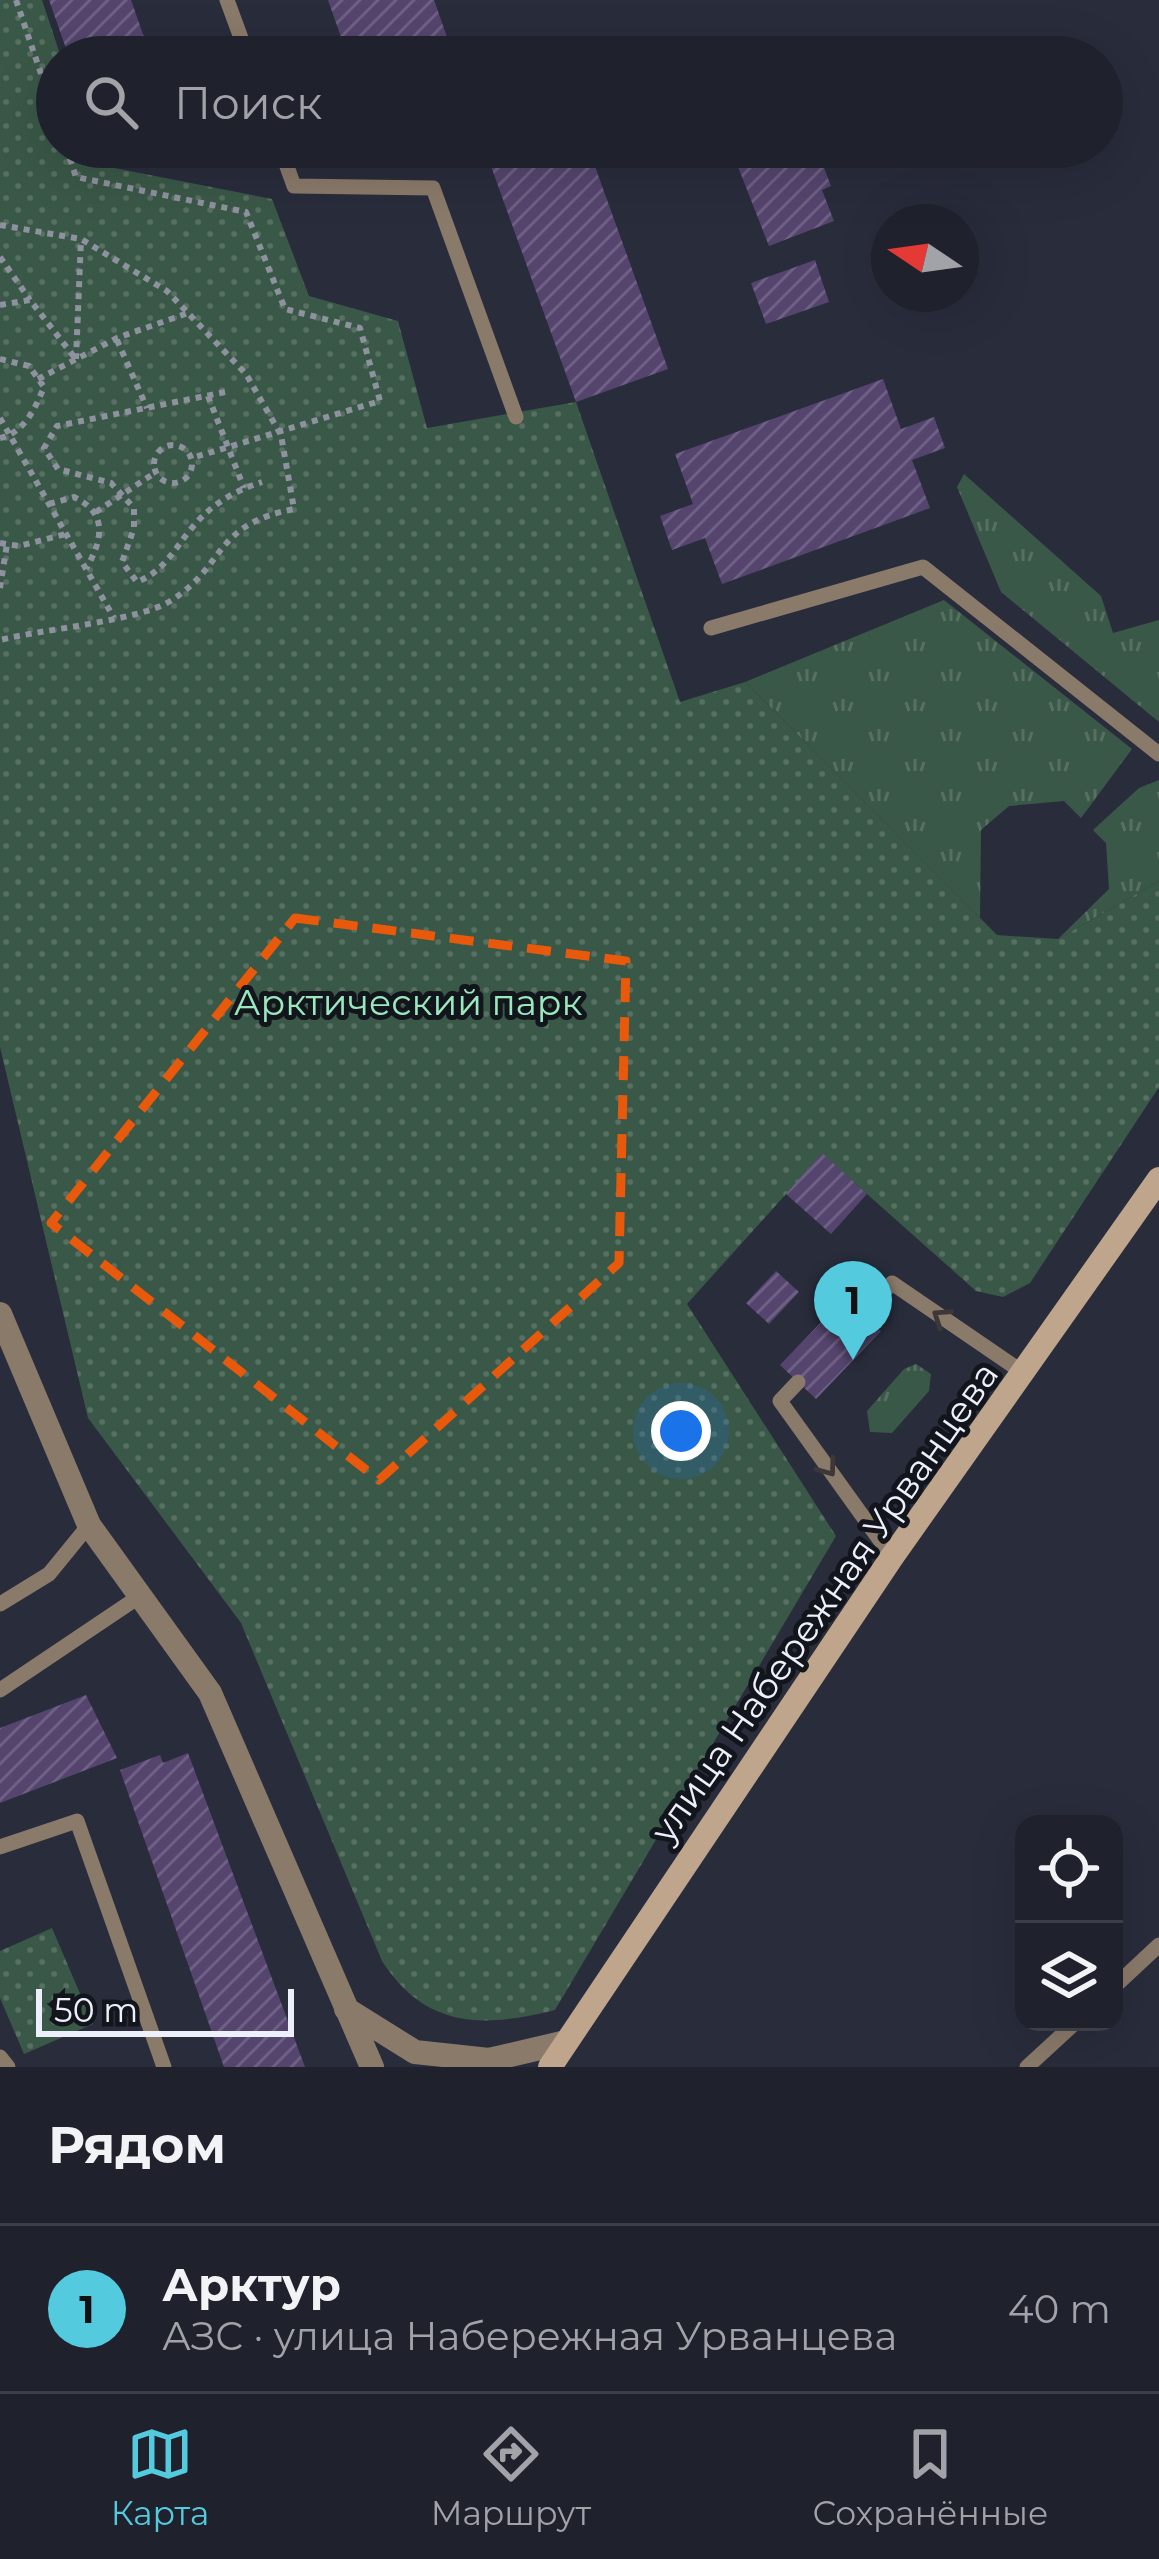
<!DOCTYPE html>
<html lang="ru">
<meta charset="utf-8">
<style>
:root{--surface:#1f212c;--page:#2c2e38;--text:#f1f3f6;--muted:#a1a3a9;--line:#3c3e48;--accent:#54cade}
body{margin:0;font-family:Montserrat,sans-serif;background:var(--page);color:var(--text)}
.controls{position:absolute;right:36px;bottom:36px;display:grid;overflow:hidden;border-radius:24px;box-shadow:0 12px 48px #0002}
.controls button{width:108px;height:108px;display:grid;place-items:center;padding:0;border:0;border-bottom:3px solid var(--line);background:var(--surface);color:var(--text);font:60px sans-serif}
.compass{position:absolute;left:871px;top:204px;width:108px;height:108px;border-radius:50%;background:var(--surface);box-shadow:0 12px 48px #0002;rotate:283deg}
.scale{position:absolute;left:36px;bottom:30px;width:258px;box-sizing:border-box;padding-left:12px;border:6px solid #edf0fa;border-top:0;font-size:33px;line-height:42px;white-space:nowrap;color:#edf0fa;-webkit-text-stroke:9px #13151c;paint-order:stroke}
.you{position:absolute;left:681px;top:1431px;width:42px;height:42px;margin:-30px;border:9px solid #fff;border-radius:50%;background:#1a73e8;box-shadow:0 0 0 18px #1a73e833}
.badge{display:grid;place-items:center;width:78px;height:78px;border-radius:50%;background:var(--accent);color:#111;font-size:39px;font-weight:700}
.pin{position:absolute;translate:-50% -99px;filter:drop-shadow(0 3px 6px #0008)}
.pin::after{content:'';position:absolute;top:63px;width:42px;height:36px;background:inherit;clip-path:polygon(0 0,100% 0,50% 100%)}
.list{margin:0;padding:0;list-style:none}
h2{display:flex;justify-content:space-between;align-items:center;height:156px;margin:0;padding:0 48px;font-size:51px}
h2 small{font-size:39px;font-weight:400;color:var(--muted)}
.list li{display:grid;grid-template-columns:78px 1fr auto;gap:36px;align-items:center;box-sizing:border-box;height:168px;padding:0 48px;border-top:3px solid var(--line)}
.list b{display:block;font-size:45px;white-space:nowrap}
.list p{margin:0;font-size:39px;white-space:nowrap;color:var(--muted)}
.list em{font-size:39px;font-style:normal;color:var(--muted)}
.icon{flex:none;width:66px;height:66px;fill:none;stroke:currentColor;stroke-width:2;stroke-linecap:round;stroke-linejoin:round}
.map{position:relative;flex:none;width:1159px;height:2067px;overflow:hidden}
.search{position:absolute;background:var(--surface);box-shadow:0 12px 48px #0002;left:36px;right:36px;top:36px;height:132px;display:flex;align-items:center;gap:30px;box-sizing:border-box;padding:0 42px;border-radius:66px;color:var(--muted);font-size:45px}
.sheet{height:324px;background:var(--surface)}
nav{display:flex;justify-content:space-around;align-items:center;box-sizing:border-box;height:168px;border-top:3px solid var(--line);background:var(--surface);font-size:33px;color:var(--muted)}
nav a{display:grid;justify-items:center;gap:6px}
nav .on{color:var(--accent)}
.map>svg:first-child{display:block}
</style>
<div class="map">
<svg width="1159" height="2067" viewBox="0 0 1159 2067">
<defs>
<pattern id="grass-tufts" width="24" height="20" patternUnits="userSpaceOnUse" patternTransform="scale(3)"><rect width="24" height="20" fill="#3a5847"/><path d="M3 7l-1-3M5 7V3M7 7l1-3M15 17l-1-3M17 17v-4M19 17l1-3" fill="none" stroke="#577062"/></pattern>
<pattern id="park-dots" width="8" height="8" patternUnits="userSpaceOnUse" patternTransform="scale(3)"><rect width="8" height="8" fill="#3a5847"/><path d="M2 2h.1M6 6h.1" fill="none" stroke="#577062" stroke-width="1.8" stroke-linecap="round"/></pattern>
<pattern id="building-hatch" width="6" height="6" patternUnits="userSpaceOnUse" patternTransform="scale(3)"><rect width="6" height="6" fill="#55456e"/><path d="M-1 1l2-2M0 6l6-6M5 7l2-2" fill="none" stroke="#6e6084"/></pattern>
</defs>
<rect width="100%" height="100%" fill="#292c3b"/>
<!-- grass -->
<path fill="url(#grass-tufts)" d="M302 147H338L337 159 328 168 315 167Z
M964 474 1101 596 1113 633 1159 620V722L1001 592 957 487Z
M944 600 1132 749 1081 818 1064 801 1009 806 981 830 980 918 745 682Z
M1159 780V881L1058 939 1109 889 1106 843 1093 830 1139 788Z
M916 1364 931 1374 929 1391 892 1433 870 1432 867 1411 904 1369Z"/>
<!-- park -->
<path fill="url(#park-dots)" d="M0 0H42L61 57H57V147H92L99 165 272 199 309 296 398 321 427 428 576 402 680 702 745 682 997 935 1058 939 1159 881V1087L1030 1283 1003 1297 976 1291 822 1154 687 1304 836 1536 555 2010C483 2028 426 2029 382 1961L241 1623 88 1418 0 1047Z
M52 1928 93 2024 24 2054 0 1998V1951Z"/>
<!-- building -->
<path fill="url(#building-hatch)" d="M49 0H131L151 57H69Z
M328 0H434L454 57H348Z
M484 147H588L668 369 576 402Z
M816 147 831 186 822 190 834 221 769 246 731 149Z
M815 260 829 302 766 324 751 283Z
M883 379 901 429 934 417 945 448 912 460 930 508 722 584 705 538 672 550 660 516 693 504 675 454Z
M822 1153 867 1194 831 1234 786 1194Z
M776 1271 799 1292 769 1324 746 1303Z
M845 1297 881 1331 816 1399 780 1365Z
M86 1695 117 1758 0 1803V1728Z
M188 1753 305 2067H224L120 1770 160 1755 163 1763Z"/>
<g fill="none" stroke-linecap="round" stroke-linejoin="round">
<!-- path -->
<path stroke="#8e919e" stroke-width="6" stroke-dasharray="6 6" stroke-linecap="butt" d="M16 0 57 121
M66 147 76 177 246 212 285 309 360 328 380 401 192 458
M0 225 81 239 167 291 246 374 281 435 294 509C213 525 227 564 172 600 140 621 43 629 0 640
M0 257 30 300
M0 305 30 300 75 358
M117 340 147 408
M0 359 29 366 44 387C35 409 24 433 0 438
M76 359 81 239
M38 379 117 338 188 313
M225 392 57 426 44 448 58 469 111 483 134 508V528L122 562 137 582C164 571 173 551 191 529 210 505 234 491 262 482
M208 396 244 488
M0 418 114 618
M154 464a19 19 0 1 1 38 0a19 19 0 1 1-38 0Z
M49 504 74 497C108 513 103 539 86 569
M96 512 156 472
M0 543 19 546 66 534
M0 588 7 544"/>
<!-- lane -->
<path stroke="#8a7a6a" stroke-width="15" d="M227 0 248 57
M280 147 294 186 433 188 516 417
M711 628 923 567 1159 754
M863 1314 892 1283 1025 1374
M798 1382 780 1401 892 1557
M0 1604 49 1574 89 1525
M0 1690 140 1596
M0 1847 77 1821 164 2067
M1114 1987 1159 1945
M0 2057 8 2067
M1027 2067 1076 2022"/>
<!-- street -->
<path stroke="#8a7a6a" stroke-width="24" d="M0 1314 89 1525 210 1693 372 2067
M346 2009 415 2052 489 2060 566 2042"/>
<!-- secondary -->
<path stroke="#bfa58b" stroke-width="24" d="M550 2067 892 1557 1159 1179"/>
</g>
<!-- one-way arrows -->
<defs><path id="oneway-chevron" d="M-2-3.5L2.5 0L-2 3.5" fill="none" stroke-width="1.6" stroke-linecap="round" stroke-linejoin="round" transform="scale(3)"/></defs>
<g stroke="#3d3837">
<use href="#oneway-chevron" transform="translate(941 1317) rotate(-146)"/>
<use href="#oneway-chevron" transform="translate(828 1468) rotate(54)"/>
</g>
<!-- marked area -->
<path fill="none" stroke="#e8590c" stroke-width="9" stroke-dasharray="24 15" stroke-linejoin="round" d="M295 918 626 961 619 1263 379 1480 51 1223Z"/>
<g text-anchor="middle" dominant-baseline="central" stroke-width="10" stroke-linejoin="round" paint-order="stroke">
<!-- park labels -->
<g font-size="36" fill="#9ae9be" stroke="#13151c">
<text x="408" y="1002">Арктический парк</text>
</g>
<!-- street labels -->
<g font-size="36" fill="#edf0fa" stroke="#13151c">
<text transform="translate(824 1602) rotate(-55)">улица Набережная Урванцева</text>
</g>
</g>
</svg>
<div class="controls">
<button><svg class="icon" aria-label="locate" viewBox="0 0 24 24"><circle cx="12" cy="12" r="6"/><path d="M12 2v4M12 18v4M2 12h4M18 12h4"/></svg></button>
<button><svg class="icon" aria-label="layers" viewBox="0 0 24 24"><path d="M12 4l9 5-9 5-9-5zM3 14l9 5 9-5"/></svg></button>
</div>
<svg class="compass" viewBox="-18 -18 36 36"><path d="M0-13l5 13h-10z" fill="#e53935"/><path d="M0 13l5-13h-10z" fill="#a1a3a9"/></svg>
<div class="scale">50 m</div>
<div class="you"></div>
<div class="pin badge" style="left:853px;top:1360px">1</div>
<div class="search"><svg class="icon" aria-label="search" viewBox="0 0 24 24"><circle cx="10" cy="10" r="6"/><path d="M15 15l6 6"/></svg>Поиск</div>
</div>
<section class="sheet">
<h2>Рядом<small></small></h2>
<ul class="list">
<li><span class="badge">1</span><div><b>Арктур</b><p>АЗС · улица Набережная Урванцева</p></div><em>40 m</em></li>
</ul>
</section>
<nav>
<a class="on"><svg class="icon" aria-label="map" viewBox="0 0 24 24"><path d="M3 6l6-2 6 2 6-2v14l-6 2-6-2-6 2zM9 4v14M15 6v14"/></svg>Карта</a>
<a><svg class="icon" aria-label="directions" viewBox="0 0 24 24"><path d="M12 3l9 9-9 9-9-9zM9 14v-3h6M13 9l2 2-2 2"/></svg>Маршрут</a>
<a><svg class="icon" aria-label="saved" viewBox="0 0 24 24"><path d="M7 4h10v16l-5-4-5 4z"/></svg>Сохранённые</a>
</nav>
